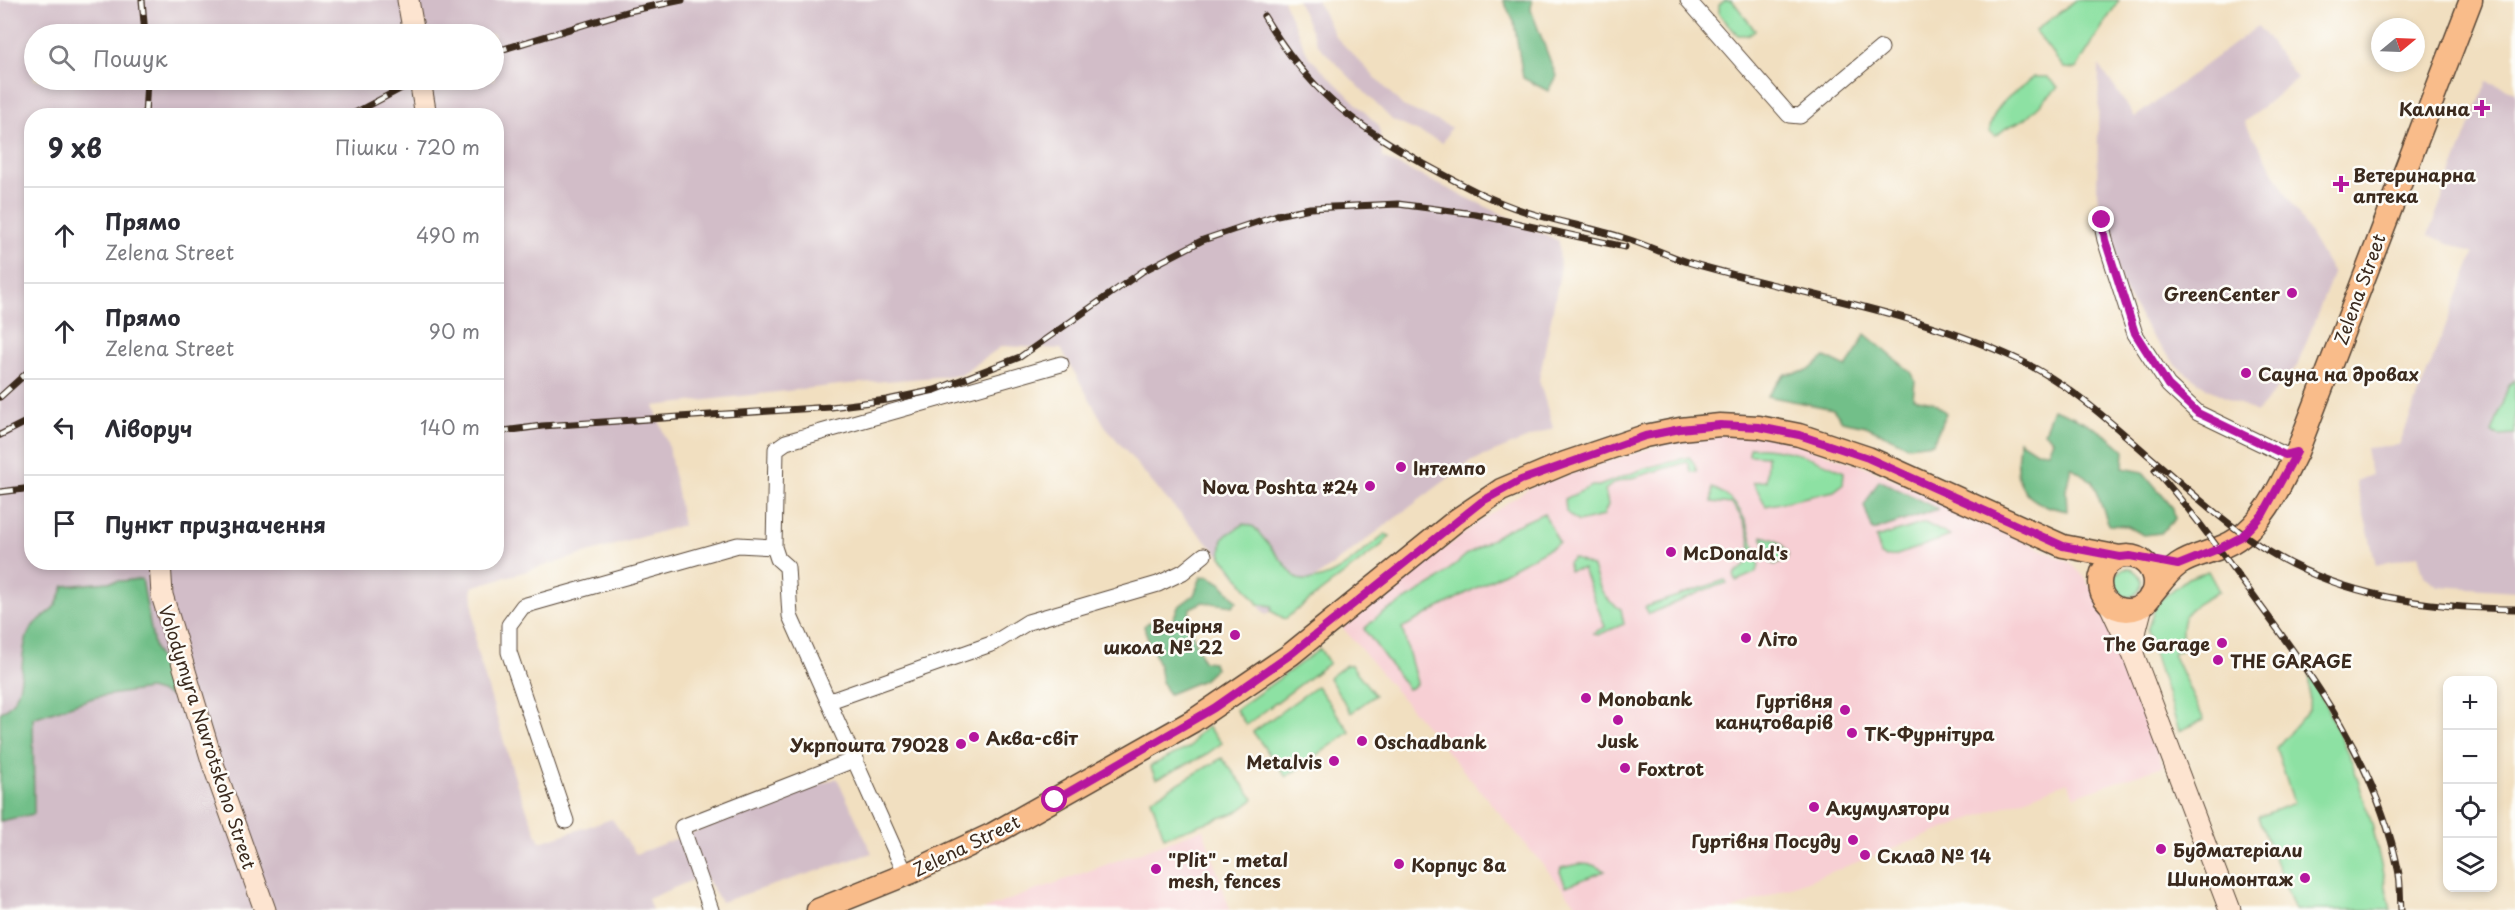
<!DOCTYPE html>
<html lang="uk">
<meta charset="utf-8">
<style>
:root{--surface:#fff;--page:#f2f2f3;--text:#2b2b33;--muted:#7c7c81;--line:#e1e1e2}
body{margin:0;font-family:"Playpen Sans",sans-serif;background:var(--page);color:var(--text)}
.controls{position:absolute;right:18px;bottom:18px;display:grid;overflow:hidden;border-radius:12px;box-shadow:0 3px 9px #0003}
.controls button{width:54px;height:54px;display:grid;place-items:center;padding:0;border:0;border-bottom:2px solid var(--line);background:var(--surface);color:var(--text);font:30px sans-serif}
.compass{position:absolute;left:2371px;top:18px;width:54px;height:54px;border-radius:50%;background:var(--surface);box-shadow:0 3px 9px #0003;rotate:71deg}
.stop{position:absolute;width:18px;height:18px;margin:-14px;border:4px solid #b5179e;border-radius:50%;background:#fff}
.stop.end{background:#b5179e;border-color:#fff;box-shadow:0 2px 6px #0008}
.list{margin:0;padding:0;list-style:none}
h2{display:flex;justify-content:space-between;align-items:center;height:78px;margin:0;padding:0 24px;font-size:26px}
h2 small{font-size:20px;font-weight:400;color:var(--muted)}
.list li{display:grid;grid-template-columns:39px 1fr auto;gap:18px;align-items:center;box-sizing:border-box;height:96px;padding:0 24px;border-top:2px solid var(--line)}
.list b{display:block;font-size:22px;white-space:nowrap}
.list p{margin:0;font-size:20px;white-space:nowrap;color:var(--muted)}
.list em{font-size:20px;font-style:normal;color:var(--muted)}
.icon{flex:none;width:33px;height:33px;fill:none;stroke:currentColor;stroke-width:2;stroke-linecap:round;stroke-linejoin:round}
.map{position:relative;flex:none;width:2515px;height:910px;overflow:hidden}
.search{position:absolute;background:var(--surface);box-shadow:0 3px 9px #0003;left:24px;top:24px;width:480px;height:66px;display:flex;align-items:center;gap:15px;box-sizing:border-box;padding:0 21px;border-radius:33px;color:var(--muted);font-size:22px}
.panel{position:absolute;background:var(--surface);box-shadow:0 3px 9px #0003;left:24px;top:108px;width:480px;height:462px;border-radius:24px}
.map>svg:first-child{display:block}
</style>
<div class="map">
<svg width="2515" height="910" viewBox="0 0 2515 910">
<rect width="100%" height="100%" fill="#fdfcf7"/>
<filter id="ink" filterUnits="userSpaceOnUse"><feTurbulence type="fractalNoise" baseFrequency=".0167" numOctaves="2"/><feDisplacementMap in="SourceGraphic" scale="12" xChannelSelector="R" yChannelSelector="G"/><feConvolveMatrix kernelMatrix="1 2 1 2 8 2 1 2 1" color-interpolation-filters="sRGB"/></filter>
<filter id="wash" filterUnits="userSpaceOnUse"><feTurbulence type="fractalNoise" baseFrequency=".008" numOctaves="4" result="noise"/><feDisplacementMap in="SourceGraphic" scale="24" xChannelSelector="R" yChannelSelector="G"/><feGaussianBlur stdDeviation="1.35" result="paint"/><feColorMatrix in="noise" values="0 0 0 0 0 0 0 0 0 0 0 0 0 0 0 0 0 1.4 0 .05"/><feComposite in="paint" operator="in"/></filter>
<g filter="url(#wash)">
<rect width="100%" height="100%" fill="#f1dfc0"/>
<!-- built -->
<path fill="#f7cfd4" d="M1726 431 1776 437 1869 468 2071 563 2084 577 2096 595 2163 766 2074 796 2068 782 1731 910H1581L1342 627 1483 519 1531 487 1669 442Z
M1203 829 1230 910H982Z"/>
<!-- industrial -->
<path fill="#d2bdc8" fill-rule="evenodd" d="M0 0H1283L1309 57 1379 126 1383 158 1559 241 1560 273 1539 380 1553 428 1470 462 1266 615 1221 557 1160 492 1105 426 1061 349 1002 346 961 375 848 384 654 406 669 448 683 525 472 587 476 648 517 785 540 842 612 819 636 854 837 778 872 853 721 902 704 875 648 899 652 910H0ZM34 34H494V80H34ZM32 116H496V562H32Z
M1297 0H1317L1335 36 1403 106 1451 127 1443 143 1392 120 1318 45Z
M2258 26 2297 78 2245 122 2333 274 2297 366 2257 412 2208 389 2178 367 2152 337 2125 292 2105 240 2097 194 2099 65 2135 117Z
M2487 81 2515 92V591L2438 586 2424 576 2418 555 2376 565 2356 481 2371 475 2366 448 2399 445 2474 253 2428 235Z"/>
<!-- green -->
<path fill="#8de1a3" stroke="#648660" stroke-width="1.5" d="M1725 0H1732L1755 30 1748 35H1738L1719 14V5Z
M2076 0H2119L2076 69 2064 68 2035 31Z
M2034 77H2047L2058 87 2025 119 2006 128 1996 136 1989 132C1994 102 2012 95 2034 77Z
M2515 380V435L2498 436 2492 433 2508 387Z
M1750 447C1788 449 1810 455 1844 472L1843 484 1834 491 1766 506 1753 482 1766 481 1767 456 1749 455Z
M1689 457 1694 463 1697 472H1691L1688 462 1614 483 1605 490 1608 505 1603 516 1578 522 1566 512 1565 499 1592 486H1599L1643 469Z
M1712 488C1744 499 1752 536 1759 566L1755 573 1736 581 1734 575C1738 571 1745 567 1747 562 1757 544 1743 517 1732 504L1712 502Z
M1544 513 1559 543 1402 628 1417 683 1413 687 1408 689 1364 629 1377 617 1434 583 1466 555 1506 530Z
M1925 523 1950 536 1894 556 1886 557 1881 555 1876 538Z
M1244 524 1254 527 1297 579C1331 587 1360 552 1385 534L1390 536 1382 545 1285 619 1271 611 1272 606 1258 604 1230 566 1221 557 1223 537Z
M1762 536C1775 539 1783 542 1788 555L1786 561 1776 565 1771 563Z
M1573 558 1593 567C1599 587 1602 599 1621 609L1624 624 1598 635 1593 633 1605 627 1583 569 1569 571 1568 563Z
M2113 583a14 14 0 1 1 28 0a14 14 0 1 1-28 0Z
M2208 571 2219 591C2188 611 2178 608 2183 649L2173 654 2204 720 2179 731 2147 631 2154 610 2160 600 2188 578Z
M1725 580 1727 583 1707 589 1649 614 1645 607Z
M1320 649 1329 663 1246 725 1236 710Z
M1346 665H1351L1375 695 1351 713 1329 678Z
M2310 672 2352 762 2372 824 2391 910H2295L2258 817 2294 803 2276 748 2309 710Z
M1317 686 1350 732 1286 777 1253 732Z
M1207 727 1222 743 1204 756 1156 779 1150 766 1190 747 1197 735Z
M1222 758 1254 799 1237 812 1164 837 1151 799Z
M1580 864 1593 865 1605 871 1566 886 1560 872 1561 868Z"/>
<!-- forest -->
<path fill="#72bf89" stroke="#567454" stroke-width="1.5" d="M1503 0H1532L1531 10 1556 76 1548 91 1523 78 1514 22Z
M1865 334 1912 373 1915 381 1913 398 1933 402 1946 413 1933 443 1908 446 1866 426 1842 421 1833 409 1767 396 1785 374 1808 371 1825 357 1846 367 1855 354Z
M2053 409C2080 418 2103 430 2124 450L2123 468 2143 472 2173 508 2175 519 2161 533 2143 535 2128 526 2109 525 2092 481 2071 467 2066 490 2067 511C2046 507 2026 502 2018 478 2015 468 2019 451 2019 440L2036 451 2048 452 2053 440 2044 432Z
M1879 480 1938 509 1873 531 1864 506Z
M1209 576 1221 583 1237 601 1233 606 1203 602 1190 608C1187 627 1196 643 1203 661L1213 662 1215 669 1203 680 1169 694C1160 684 1162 676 1158 663 1154 650 1147 640 1144 626L1149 622 1163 629 1171 624 1178 607 1194 595 1201 577Z
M142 579 154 646 175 697 149 689 96 697 33 718 34 814 0 821V713C30 695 17 664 27 637 35 617 43 621 54 607 59 602 61 592 64 586Z"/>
</g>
<g filter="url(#ink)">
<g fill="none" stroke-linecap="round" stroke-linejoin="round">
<!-- street casing -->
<g stroke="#564536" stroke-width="17">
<path id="street" d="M1688 0 1789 115 1800 116 1881 48
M2101 220 2105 240 2135 334 2168 385 2198 413 2285 455 2297 452
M830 701 994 643 1028 622 1158 584 1183 572 1204 555
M566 821 509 652V625L523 606 738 545 774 547
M906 875 790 616 787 567 778 559 774 547 776 449 786 442 1061 364
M711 910 682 827 856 759"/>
</g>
<!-- secondary casing -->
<g stroke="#564536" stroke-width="23">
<path id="secondary" d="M408 0 414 34
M420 80 426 116
M160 562 162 595 213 764 265 910
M2108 601 2133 654 2230 910
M2133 653 2136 629 2142 606"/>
</g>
<!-- primary casing -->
<g stroke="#564536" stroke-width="25">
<path id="primary" d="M2100 583a27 27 0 1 1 54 0a27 27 0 1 1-54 0Z
M2150 596C2159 586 2167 573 2178 565 2195 553 2219 552 2237 539 2267 519 2281 483 2297 452L2471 0
M818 910 912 872 993 834 1193 721 1290 655 1458 519 1501 490 1565 463 1645 436 1680 429 1720 425 1759 427 1799 435 1868 458 2063 546 2120 557"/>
</g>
<!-- street -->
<use href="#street" stroke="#fff" stroke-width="15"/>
<!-- secondary -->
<use href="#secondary" stroke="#fde4d0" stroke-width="21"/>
<!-- primary -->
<use href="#primary" stroke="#f9bc8a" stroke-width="22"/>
<!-- rail casing -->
<g stroke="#3b2a1e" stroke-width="7">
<path id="rail" d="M142 0 145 34
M1264 16C1310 92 1348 120 1424 164 1457 182 1491 201 1527 212 1559 222 1592 228 1624 238 1647 245 1668 256 1691 263 1801 295 1914 311 2019 360 2072 385 2113 425 2156 462 2192 493 2228 526 2268 551 2342 597 2429 608 2515 609
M494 52 629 11 682 0
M145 116 147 80
M349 116 417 80
M0 397 32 368
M496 432 542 426 831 407 887 400 935 390 1020 357 1143 271 1203 240 1277 215 1310 208 1398 204 1475 214 1625 247
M0 435 32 419
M2155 470C2190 508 2220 551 2251 593 2313 677 2377 764 2398 869 2401 882 2400 897 2401 910
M0 492 32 488"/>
</g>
<!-- rail -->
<use href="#rail" stroke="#fdfcf7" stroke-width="4.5" stroke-dasharray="14" stroke-linecap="butt"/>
</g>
</g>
<g fill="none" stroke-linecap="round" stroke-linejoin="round" filter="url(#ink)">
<!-- route -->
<path stroke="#b5179e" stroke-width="8" d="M1055 800 1214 708 1290 655 1481 502 1521 480 1645 436 1680 429 1720 425 1759 427 1799 435 1868 458 2063 546 2120 557 2130 556 2178 565 2218 549 2241 537 2263 514 2297 452 2285 455 2198 413 2168 385 2135 333 2105 240 2102 220"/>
</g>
<!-- markers -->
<g fill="#b5179e" stroke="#fdfcf7" stroke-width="2">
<path d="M2479 99h6v6h6v6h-6v6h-6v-6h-6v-6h6z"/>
<path d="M2338 175h6v6h6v6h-6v6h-6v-6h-6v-6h6z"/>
<circle cx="2292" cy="293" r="6"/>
<circle cx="2246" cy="373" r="6"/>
<circle cx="1401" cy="467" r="6"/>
<circle cx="1370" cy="486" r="6"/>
<circle cx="1671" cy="552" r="6"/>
<circle cx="1235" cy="635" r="6"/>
<circle cx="1746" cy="638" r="6"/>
<circle cx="2222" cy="643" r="6"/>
<circle cx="2218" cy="660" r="6"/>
<circle cx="1586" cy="698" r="6"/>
<circle cx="1845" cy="710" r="6"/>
<circle cx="1618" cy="720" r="6"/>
<circle cx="1852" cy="733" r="6"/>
<circle cx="974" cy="737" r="6"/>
<circle cx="1362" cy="741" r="6"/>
<circle cx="961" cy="744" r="6"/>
<circle cx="1334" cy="761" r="6"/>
<circle cx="1625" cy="768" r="6"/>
<circle cx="1814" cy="807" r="6"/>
<circle cx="1853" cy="840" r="6"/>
<circle cx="2161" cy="849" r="6"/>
<circle cx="1865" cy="855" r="6"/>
<circle cx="1399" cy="864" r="6"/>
<circle cx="1156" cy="869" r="6"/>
<circle cx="2305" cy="878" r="6"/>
</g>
<g text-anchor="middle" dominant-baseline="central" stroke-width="5" stroke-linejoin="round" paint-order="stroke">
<!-- poi labels -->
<g font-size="18" font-weight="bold" fill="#3b2a1e" stroke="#fdfcf7" text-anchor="start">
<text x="2470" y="108" text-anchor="end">Калина</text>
<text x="2353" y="174">Ветеринарна<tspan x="2353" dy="21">аптека</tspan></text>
<text x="2280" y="293" text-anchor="end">GreenCenter</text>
<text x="2258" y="373">Сауна на дровах</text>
<text x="1413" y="467">Інтемпо</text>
<text x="1358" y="486" text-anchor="end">Nova Poshta #24</text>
<text x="1683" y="552">McDonald's</text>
<text x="1223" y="625" text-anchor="end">Вечірня<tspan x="1223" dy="21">школа № 22</tspan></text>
<text x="1758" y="638">Літо</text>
<text x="2210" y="643" text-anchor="end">The Garage</text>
<text x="2230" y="660">THE GARAGE</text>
<text x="1598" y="698">Monobank</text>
<text x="1833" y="700" text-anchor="end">Гуртівня<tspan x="1833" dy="21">канцтоварів</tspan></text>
<text x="1864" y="733">ТК-Фурнітура</text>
<text x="986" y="737">Аква-світ</text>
<text x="1618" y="740" text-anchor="middle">Jusk</text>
<text x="1374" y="741">Oschadbank</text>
<text x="949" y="744" text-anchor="end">Укрпошта 79028</text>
<text x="1322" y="761" text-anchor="end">Metalvis</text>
<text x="1637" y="768">Foxtrot</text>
<text x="1826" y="807">Акумулятори</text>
<text x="1841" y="840" text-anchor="end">Гуртівня Посуду</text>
<text x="2173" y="849">Будматеріали</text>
<text x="1877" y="855">Склад № 14</text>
<text x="1168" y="859">"Plit" - metal<tspan x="1168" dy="21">mesh, fences</tspan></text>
<text x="1411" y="864">Корпус 8а</text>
<text x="2293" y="878" text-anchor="end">Шиномонтаж</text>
</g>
<!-- street labels -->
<g font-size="18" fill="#3b2a1e" stroke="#fdfcf7">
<text transform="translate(2359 289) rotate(-70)">Zelena Street</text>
<text transform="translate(208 737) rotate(72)">Volodymyra Navrotskoho Street</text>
<text transform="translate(966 845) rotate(-26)">Zelena Street</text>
</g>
</g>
</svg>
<div class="controls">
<button>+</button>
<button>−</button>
<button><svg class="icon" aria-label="locate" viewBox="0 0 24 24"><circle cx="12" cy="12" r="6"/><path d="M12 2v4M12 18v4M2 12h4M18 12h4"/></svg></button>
<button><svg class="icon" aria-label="layers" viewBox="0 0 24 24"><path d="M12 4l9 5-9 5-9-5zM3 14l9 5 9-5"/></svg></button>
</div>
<svg class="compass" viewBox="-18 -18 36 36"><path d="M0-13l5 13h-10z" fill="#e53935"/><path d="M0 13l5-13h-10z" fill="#7c7c81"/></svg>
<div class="stop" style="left:1055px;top:800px"></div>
<div class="stop end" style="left:2102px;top:220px"></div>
<div class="search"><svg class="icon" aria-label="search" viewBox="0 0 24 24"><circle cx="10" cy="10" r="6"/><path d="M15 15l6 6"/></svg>Пошук</div>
<section class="panel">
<h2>9 хв<small>Пішки · 720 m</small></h2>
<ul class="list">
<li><svg class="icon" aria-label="ahead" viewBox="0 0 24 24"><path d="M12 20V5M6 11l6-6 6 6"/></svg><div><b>Прямо</b><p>Zelena Street</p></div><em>490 m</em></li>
<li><svg class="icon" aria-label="ahead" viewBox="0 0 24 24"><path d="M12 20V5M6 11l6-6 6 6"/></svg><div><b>Прямо</b><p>Zelena Street</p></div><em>90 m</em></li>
<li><svg class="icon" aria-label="left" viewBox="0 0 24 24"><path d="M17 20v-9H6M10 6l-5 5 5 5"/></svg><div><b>Ліворуч</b></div><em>140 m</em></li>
<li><svg class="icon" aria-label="arrive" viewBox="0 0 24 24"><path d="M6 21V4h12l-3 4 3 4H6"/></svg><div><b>Пункт призначення</b></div></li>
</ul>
</section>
</div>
